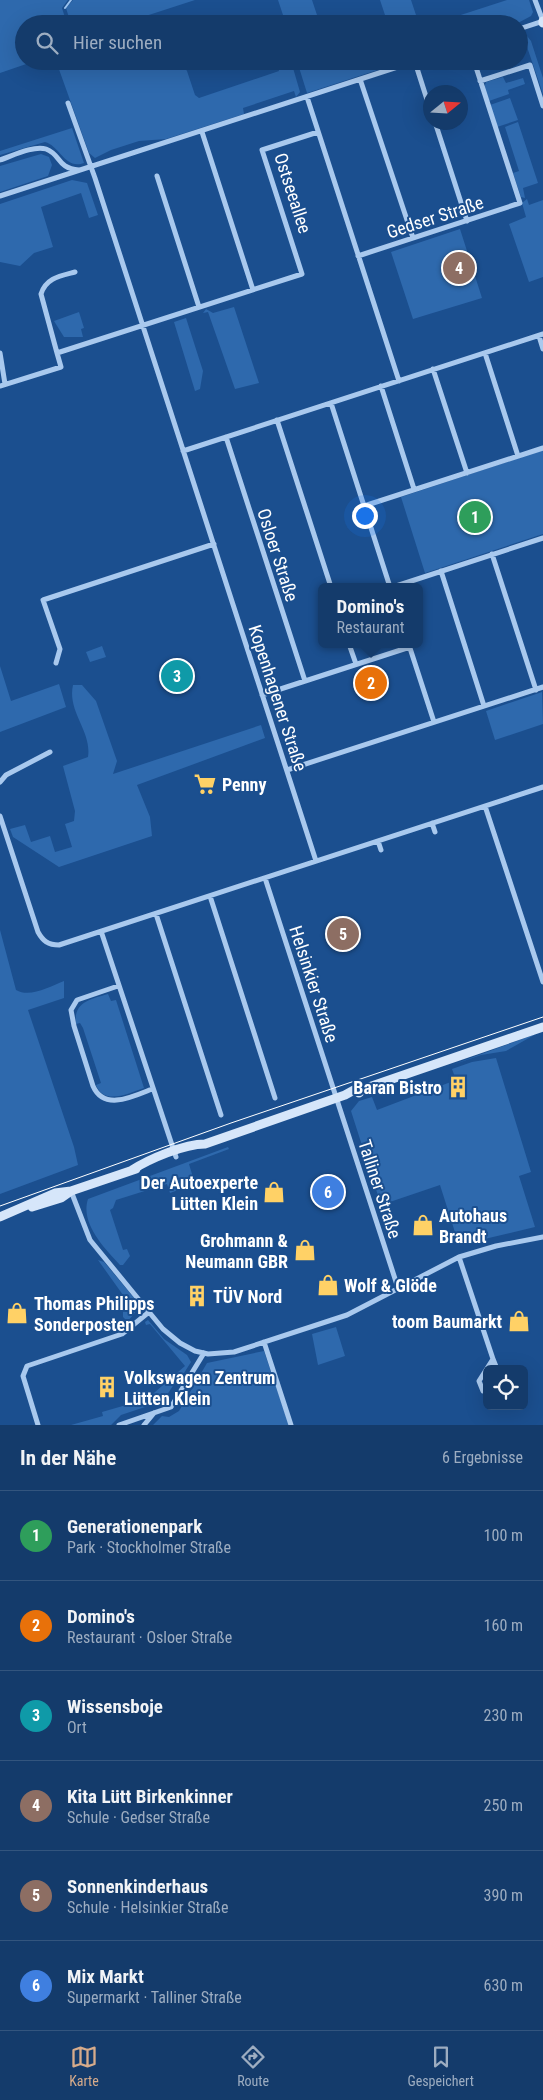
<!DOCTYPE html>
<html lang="de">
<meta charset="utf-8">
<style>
:root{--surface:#143b6b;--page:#1d4271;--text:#f1f3f6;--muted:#9dadc1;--line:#33557e;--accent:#d6ab8b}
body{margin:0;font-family:"Roboto Condensed",sans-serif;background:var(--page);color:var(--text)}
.controls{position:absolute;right:15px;bottom:15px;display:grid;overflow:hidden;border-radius:8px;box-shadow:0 5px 20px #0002}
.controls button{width:45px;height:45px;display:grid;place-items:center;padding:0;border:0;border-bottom:1px solid var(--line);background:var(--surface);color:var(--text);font:25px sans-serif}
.compass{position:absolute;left:423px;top:85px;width:45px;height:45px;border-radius:50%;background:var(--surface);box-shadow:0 5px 20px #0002;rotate:72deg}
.you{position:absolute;left:364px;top:515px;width:18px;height:18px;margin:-12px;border:4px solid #fff;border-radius:50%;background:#1a73e8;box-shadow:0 0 0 8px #1a73e833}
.badge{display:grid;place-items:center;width:32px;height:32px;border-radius:50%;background:var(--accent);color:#fff;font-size:16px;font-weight:700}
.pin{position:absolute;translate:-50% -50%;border:2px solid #fff;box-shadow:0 1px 5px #0006}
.popup{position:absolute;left:318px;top:583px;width:105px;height:65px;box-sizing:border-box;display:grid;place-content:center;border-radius:8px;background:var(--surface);filter:drop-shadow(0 1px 4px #0005);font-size:16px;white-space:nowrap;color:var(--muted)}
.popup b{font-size:19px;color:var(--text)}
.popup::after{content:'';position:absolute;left:50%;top:100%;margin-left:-10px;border:10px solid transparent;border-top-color:var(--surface)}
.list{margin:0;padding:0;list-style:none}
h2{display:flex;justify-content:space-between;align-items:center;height:65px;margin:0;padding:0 20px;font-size:21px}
h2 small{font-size:16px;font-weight:400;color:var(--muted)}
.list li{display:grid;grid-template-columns:32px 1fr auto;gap:15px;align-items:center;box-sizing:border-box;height:90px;padding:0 20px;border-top:1px solid var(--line)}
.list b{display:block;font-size:19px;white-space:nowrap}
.list p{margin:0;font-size:16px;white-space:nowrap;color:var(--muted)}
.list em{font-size:16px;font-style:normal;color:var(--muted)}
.icon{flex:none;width:28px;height:28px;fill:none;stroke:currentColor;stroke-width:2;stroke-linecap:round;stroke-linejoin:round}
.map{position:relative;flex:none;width:543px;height:1425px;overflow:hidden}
.search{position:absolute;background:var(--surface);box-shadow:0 5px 20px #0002;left:15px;right:15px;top:15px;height:55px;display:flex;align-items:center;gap:12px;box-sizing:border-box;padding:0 18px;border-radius:28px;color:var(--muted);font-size:19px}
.sheet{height:605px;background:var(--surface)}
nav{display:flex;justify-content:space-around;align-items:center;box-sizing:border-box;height:70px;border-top:1px solid var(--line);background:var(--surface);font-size:14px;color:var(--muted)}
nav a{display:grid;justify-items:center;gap:2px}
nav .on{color:var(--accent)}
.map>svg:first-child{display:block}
</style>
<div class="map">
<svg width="543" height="1425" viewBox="0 0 543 1425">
<rect width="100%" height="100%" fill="#1b4f8f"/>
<!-- green -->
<path fill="#2e69ad" d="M0 0H68L62 8 67 24H24V61H35L0 73Z
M73 0H195L121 24H71L66 8Z
M278 0H312L320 24H286Z
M380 0H411L419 24H388Z
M507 0H529L533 12 531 16 516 24H433Z
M527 36 531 41 543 78V94L525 41 519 43V39Z
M56 61H180L187 71 195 95 199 98 279 71 276 61H291L300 92 296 97 294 91 243 108 244 114 166 139 139 141 111 150 95 158 89 153Z
M297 61H399V63L307 93Z
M503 77 506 83 523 78 525 84 508 90 509 94 489 101 484 88 486 82Z
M510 98 518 120 497 127 490 105Z
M518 122 538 183 523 188 525 198 521 197 513 173 519 171 505 127Z
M72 128 84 163C65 170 60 146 45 142L0 155V151Z
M41 154 49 157 52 165 48 176 0 192V166Z
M72 180 87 183 98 215 89 218 81 193 41 207 53 247 34 253 20 266 0 262V204Z
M527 199 529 205 543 200V277L529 282 509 224 526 217 522 203Z
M460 229 482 298 413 319 391 252Z
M234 307 259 383 235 389 208 312 203 313 206 309 213 313Z
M79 312 84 328 81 329 83 337H64L54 321Z
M186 318 203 371 200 389 195 391 174 322Z
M543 450V534L425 573 401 497Z
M102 646 106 657 90 662 86 652Z
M0 666 11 701 59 684 66 707 0 732Z
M73 685H82L96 701 117 761 113 774 261 725 265 738 137 785 150 817 152 836 59 867 13 837 10 829 25 825 31 842 50 836 55 852 72 847 65 824 74 821 75 811 63 766 88 757C92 731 67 712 73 685Z
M542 692 543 724 495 740 486 711Z
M0 930 16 990C30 998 49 987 64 981V998L28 1010 74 1147 78 1165 0 1194Z
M108 994 111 1001 116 1000 144 1088C129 1093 104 1106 96 1085L101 1083 83 1028 80 1023 76 1024C73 1002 91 999 108 994Z
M536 1034 506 1051 481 1055 449 1066Z
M496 1058 531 1172 519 1176 535 1227 459 1245 440 1185 381 1205 351 1111 359 1101 372 1097 377 1110 456 1080 452 1069 472 1062Z
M228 1147 229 1149 189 1164 195 1184 170 1193 167 1184 116 1200 113 1208 110 1210 123 1250 127 1249 130 1256 123 1265H120C104 1248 80 1223 88 1199Z
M98 1260 104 1262 135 1299 133 1300C139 1309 135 1315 127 1321L123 1317V1295Z
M148 1320 164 1339 187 1355 191 1362 184 1373 180 1375 163 1401 121 1415 111 1425H71L103 1416 102 1412 147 1399 185 1366 150 1324 146 1325 145 1322Z
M336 1327 345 1356 318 1365 312 1334Z
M264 1351 289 1425H153L162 1416 169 1417 179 1411 207 1363Z"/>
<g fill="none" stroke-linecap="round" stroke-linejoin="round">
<!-- stream -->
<path stroke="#9cc4f0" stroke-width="2" d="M65 8 71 0"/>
<!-- street -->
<path stroke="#a9c9ee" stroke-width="5" d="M519 29 543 21 535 0
M415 62 430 109
M360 79 413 238
M480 81 530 65 543 106
M307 97 399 381
M68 103 95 178 316 861
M435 122 467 221
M202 132 253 290
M0 160C12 156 34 145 46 149 62 155 56 168 79 170
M157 176 199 307
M0 196 416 61
M358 256 520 203 474 61
M539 336 543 349
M0 353 5 384
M57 353 41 294C46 278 60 276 75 272
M485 353 518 456
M433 369 467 473
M0 386 61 367 57 353 302 274 262 150 318 132
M381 386 414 489
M331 403 390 587
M277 420 331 587
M226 437 305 681
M183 451 543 334
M364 506 543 448
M492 554 536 690
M441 571 484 706
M393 587 543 538
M349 644 356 664
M409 645 434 722
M56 663 60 649 43 600 214 544
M262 695 410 647
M287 770 543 687
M0 782 6 775 50 752
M485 806 543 982
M0 816 38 932C43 941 48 945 59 945L543 787
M432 823 435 832
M378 841 381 850
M265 878 398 1288
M210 896 275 1098
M156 914 221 1115
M101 931 176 1157
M118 986 77 1000 71 1010 74 1026 93 1086C104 1111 132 1097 152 1089
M71 1191 90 1240 149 1312 163 1329 180 1343 195 1351 208 1354 234 1352 347 1315 459 1257 496 1246 543 1237
M459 1257 493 1359 479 1381 483 1391H487
M264 1342 291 1425
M493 1359 497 1369
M38 1425 23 1376 27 1366 122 1334 149 1312
M119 1425 171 1407 204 1353
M144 1425 154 1413"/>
<!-- secondary -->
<path stroke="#d6e6fa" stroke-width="9" d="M543 21V23
M359 1093 363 1089 543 1027
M132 1170C149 1159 184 1144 205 1144L345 1095 354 1090 363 1089
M32 1207 61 1198 71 1191
M0 1217 55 1193 71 1191 136 1169"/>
<!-- tram -->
<path stroke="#fff" stroke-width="1" d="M0 1206 231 1123 543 1017"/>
</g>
<!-- icons -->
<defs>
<g id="supermarket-bare" transform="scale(1.725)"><path d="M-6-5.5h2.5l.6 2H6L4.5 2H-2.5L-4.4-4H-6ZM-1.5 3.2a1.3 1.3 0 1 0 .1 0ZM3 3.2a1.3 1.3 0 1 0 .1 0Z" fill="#ffd166" stroke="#1b4f8f" stroke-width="2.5" paint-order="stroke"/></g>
<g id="building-bare" transform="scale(1.725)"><path d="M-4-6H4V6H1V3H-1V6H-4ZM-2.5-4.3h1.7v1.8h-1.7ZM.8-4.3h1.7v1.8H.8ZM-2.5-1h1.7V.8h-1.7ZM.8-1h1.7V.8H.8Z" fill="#ffd166" stroke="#1b4f8f" stroke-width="2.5" paint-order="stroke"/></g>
<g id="shop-bare" transform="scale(1.725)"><path d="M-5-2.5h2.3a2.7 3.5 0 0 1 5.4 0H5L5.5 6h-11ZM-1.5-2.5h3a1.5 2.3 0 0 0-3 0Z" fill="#ffd166" stroke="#1b4f8f" stroke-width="2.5" paint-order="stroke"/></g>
</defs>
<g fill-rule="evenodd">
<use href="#supermarket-bare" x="205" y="784"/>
<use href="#building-bare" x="458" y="1087"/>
<use href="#shop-bare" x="274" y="1192"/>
<use href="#shop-bare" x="423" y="1225"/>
<use href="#shop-bare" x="305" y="1250"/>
<use href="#shop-bare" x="328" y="1285"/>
<use href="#building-bare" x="197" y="1296"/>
<use href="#shop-bare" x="17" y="1313"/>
<use href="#shop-bare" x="519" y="1321"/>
<use href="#building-bare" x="107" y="1387"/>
</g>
<g text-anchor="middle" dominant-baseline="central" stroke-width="4" stroke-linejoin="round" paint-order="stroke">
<!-- street labels -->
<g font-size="18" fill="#fff" stroke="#1b4f8f">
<text transform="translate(293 193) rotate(72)">Ostseeallee</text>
<text transform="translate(435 217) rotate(-18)">Gedser Straße</text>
<text transform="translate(278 555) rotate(72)">Osloer Straße</text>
<text transform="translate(278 698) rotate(72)">Kopenhagener Straße</text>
<text transform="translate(314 984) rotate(72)">Helsinkier Straße</text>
<text transform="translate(380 1189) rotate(72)">Talliner Straße</text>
</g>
<!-- poi labels -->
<g font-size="18" font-weight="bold" fill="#fff" stroke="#1b4f8f" text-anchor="start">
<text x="222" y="784">Penny</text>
<text x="442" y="1087" text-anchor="end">Baran Bistro</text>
<text x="258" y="1182" text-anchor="end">Der Autoexperte<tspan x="258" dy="21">Lütten Klein</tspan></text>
<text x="439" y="1215">Autohaus<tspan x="439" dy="21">Brandt</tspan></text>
<text x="288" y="1240" text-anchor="end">Grohmann &amp;<tspan x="288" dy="21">Neumann GBR</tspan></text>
<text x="344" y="1285">Wolf &amp; Glöde</text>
<text x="213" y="1296">TÜV Nord</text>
<text x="34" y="1303">Thomas Philipps<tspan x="34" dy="21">Sonderposten</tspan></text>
<text x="502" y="1321" text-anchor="end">toom Baumarkt</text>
<text x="124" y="1377">Volkswagen Zentrum<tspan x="124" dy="21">Lütten Klein</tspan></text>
</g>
</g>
</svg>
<div class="controls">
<button><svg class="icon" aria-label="locate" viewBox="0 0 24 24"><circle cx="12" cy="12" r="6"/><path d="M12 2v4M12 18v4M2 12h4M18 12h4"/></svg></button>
</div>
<svg class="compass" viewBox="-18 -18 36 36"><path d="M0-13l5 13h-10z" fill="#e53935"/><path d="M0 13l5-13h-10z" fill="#9dadc1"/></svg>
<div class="you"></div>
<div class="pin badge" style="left:475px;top:517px;background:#2e9e5b">1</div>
<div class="pin badge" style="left:371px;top:683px;background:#e8710a">2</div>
<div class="popup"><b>Domino's</b>Restaurant</div>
<div class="pin badge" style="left:177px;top:676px;background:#0f9aa8">3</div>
<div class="pin badge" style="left:459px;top:268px;background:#8d6e63">4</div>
<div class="pin badge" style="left:343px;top:934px;background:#8d6e63">5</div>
<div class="pin badge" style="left:328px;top:1192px;background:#3f7fe0">6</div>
<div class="search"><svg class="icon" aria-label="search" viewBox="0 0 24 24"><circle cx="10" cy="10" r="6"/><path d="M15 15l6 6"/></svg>Hier suchen</div>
</div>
<section class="sheet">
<h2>In der Nähe<small>6 Ergebnisse</small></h2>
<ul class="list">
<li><span class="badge" style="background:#2e9e5b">1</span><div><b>Generationenpark</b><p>Park · Stockholmer Straße</p></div><em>100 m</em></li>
<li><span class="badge" style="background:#e8710a">2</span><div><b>Domino's</b><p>Restaurant · Osloer Straße</p></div><em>160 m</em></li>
<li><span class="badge" style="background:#0f9aa8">3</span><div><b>Wissensboje</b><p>Ort</p></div><em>230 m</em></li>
<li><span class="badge" style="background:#8d6e63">4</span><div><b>Kita Lütt Birkenkinner</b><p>Schule · Gedser Straße</p></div><em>250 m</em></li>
<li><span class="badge" style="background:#8d6e63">5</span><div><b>Sonnenkinderhaus</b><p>Schule · Helsinkier Straße</p></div><em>390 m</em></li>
<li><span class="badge" style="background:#3f7fe0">6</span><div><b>Mix Markt</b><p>Supermarkt · Talliner Straße</p></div><em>630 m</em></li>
</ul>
</section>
<nav>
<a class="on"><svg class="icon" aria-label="map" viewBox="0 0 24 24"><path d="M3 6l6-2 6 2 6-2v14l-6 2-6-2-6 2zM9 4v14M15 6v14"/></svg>Karte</a>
<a><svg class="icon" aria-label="directions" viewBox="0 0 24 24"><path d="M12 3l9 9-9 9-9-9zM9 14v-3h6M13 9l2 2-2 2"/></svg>Route</a>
<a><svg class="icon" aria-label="saved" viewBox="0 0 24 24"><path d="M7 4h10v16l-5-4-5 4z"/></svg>Gespeichert</a>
</nav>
